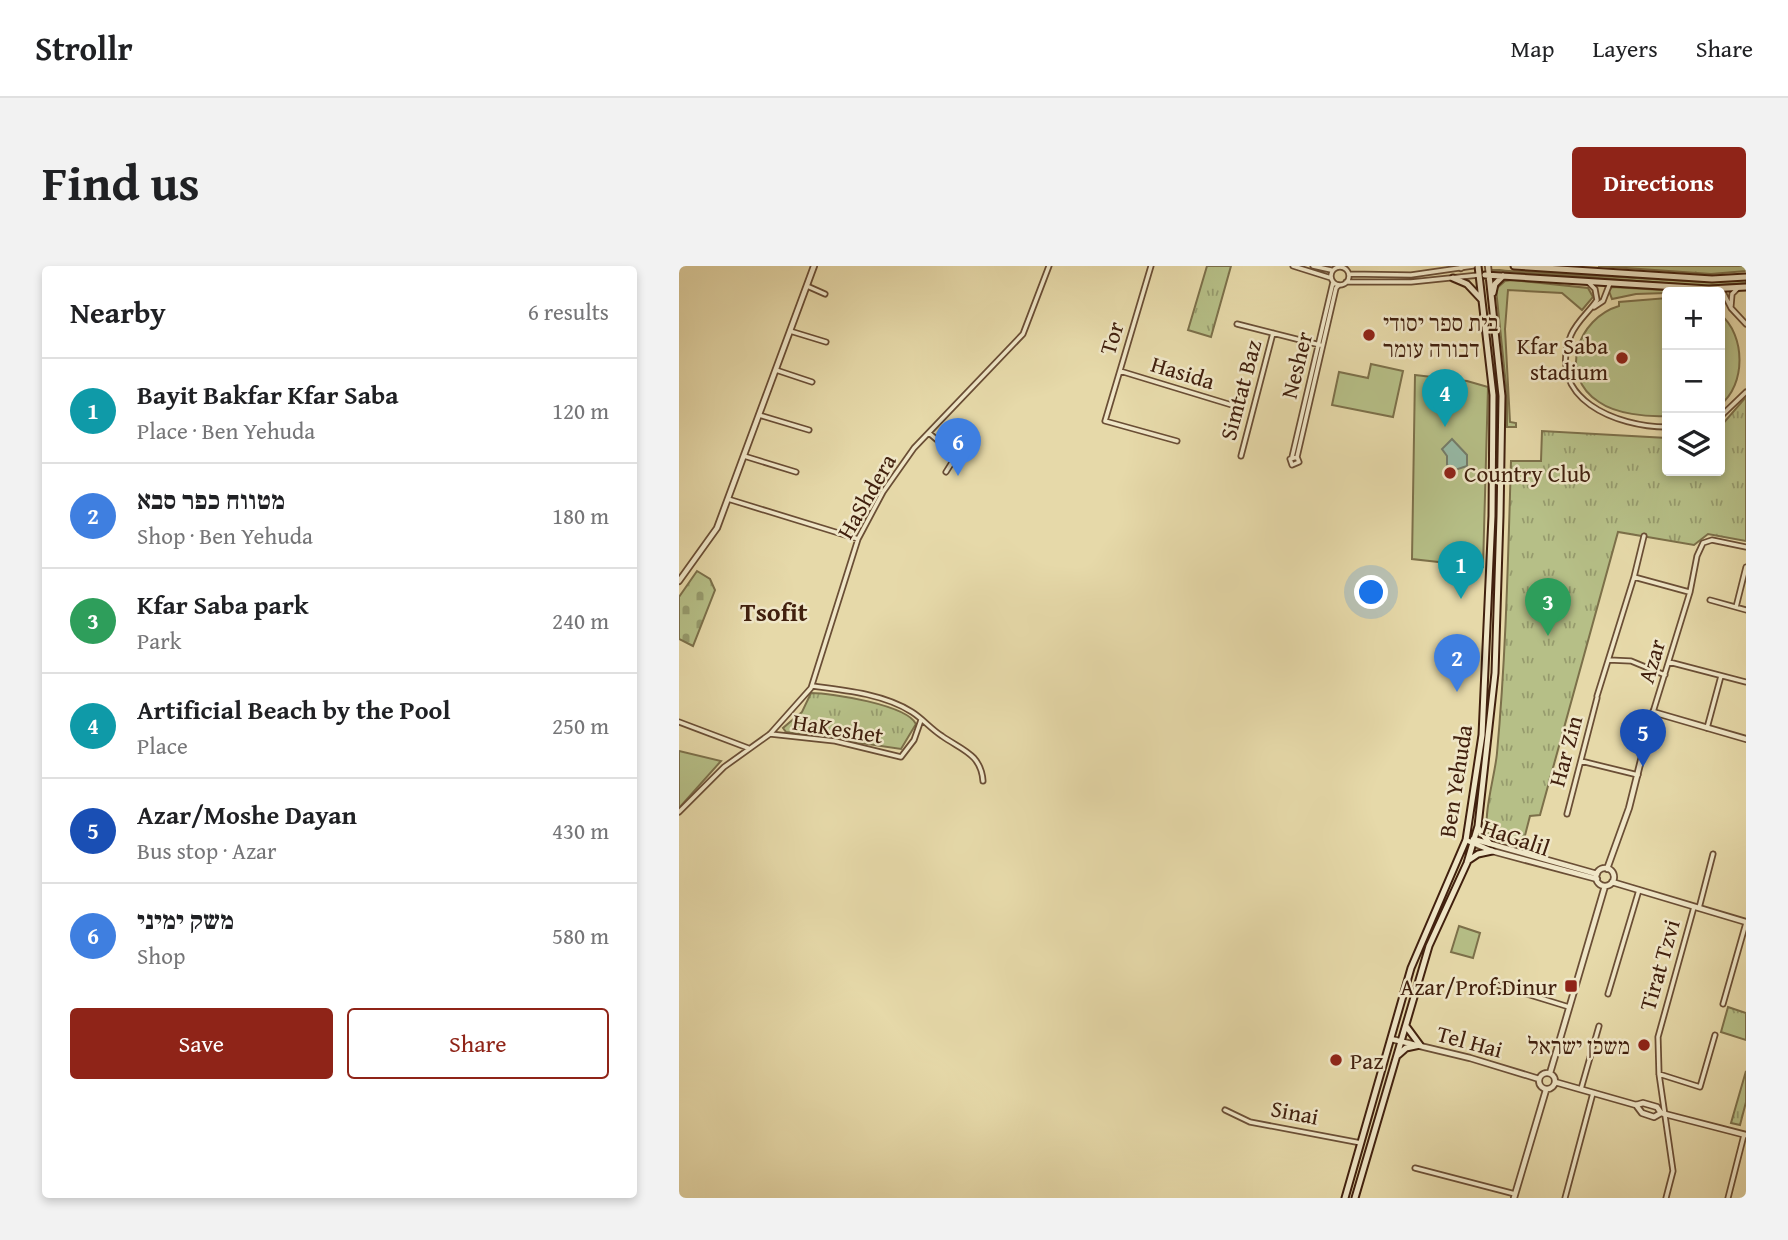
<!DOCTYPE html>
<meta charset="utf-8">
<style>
:root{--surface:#fff;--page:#f2f2f2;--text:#202124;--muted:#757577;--line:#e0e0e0;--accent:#8f2418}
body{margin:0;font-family:"Gentium Book Plus","Frank Ruhl Libre",serif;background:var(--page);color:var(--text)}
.controls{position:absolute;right:21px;top:21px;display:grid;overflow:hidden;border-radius:7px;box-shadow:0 4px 10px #0003}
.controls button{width:63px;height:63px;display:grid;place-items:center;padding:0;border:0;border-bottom:2px solid var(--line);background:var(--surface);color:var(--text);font:35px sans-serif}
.you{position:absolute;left:693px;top:327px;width:24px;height:24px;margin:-18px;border:5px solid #fff;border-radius:50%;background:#1a73e8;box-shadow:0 0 0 10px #1a73e833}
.badge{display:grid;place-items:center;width:46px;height:46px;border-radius:50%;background:var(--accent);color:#fff;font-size:23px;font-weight:700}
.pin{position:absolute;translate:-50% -58px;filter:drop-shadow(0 2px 4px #0008)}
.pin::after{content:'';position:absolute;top:37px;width:24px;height:21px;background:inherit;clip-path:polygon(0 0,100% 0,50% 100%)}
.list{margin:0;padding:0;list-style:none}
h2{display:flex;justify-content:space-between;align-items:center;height:91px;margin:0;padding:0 28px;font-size:30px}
h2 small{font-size:23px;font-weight:400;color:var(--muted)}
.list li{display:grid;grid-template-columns:46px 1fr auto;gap:21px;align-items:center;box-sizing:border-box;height:105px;padding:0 28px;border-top:2px solid var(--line)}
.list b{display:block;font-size:26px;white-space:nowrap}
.list p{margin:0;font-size:23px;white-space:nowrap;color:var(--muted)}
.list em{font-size:23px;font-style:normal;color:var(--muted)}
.actions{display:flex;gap:14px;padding:21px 28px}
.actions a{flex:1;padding:16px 0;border:2px solid var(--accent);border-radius:7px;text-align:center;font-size:24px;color:var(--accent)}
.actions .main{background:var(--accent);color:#fff}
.icon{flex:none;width:38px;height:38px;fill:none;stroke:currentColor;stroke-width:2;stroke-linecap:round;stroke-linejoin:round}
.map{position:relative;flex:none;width:1067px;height:932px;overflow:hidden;border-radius:7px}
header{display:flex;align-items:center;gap:42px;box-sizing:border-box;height:98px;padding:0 35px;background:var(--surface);border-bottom:2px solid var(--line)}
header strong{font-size:33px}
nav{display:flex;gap:38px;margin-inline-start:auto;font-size:24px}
.intro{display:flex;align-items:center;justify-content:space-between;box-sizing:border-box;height:168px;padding:0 42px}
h1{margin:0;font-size:49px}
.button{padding:18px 32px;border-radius:7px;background:var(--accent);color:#fff;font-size:24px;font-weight:700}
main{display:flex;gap:42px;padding:0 42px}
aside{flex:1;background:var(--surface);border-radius:7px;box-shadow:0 4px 10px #0003}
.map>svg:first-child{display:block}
</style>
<header>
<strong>Strollr</strong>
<nav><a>Map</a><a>Layers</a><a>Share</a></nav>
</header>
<div class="intro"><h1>Find us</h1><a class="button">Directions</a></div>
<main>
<aside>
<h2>Nearby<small>6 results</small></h2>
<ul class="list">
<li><span class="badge" style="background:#0f9aa8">1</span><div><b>Bayit Bakfar Kfar Saba</b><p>Place · Ben Yehuda</p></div><em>120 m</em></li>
<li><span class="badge" style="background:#3f7fe0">2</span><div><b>מטווח כפר סבא</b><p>Shop · Ben Yehuda</p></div><em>180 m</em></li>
<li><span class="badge" style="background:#2e9e5b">3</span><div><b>Kfar Saba park</b><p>Park</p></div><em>240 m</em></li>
<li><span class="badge" style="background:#0f9aa8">4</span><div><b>Artificial Beach by the Pool</b><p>Place</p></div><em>250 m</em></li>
<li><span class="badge" style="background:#1a4fb4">5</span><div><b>Azar/Moshe Dayan</b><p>Bus stop · Azar</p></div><em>430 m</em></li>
<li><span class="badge" style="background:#3f7fe0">6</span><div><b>משק ימיני</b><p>Shop</p></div><em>580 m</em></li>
</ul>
<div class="actions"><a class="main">Save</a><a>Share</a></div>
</aside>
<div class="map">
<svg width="1067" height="932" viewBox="0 0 1067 932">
<defs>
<pattern id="cemetery-stones" width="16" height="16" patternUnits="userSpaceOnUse" patternTransform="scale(1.75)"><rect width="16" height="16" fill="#b6bf87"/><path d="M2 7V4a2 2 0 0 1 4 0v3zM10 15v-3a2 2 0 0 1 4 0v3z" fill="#969b6d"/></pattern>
<pattern id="park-tufts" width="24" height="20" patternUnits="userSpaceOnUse" patternTransform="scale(1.75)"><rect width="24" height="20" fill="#b6bf87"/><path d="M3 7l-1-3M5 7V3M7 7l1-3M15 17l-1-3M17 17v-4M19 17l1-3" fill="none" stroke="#969b6d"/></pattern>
</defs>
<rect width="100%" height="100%" fill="#e6d9a9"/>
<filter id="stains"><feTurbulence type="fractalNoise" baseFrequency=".00286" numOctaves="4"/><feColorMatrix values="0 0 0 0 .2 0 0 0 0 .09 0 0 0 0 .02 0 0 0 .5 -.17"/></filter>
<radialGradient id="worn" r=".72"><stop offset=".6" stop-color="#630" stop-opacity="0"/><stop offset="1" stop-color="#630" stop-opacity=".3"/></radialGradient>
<!-- green -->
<path fill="#b6bf87" stroke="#7c704a" stroke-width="2" d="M813 4 1029 16 1067 13V17L1026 20Z
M833 14 909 22 914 31 903 44 883 27 829 24 826 63 831 156 837 157V161H828V129L817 23 826 15Z
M933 21 1018 26 957 28 933 33 930 25Z
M988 32V150C968 151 937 148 920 136 878 109 899 52 940 40V36Z
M1041 48C1067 69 1067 119 1041 139Z
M692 98 724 105 714 151 653 139 660 106 689 112Z
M736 109 788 115 809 121 804 301 733 293Z
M0 485 42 495 0 542Z
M780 660 801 667 794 692 772 686Z"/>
<!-- cemetery -->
<path fill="url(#cemetery-stones)" stroke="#7c704a" stroke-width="2" d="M18 305 31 313 36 324 14 380 0 373V331Z"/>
<!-- park -->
<path fill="url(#park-tufts)" stroke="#7c704a" stroke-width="2" d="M528 0H552L532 71 509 64Z
M919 0H1067V5L1032 8Z
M1067 131V275L1029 268 1015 279 939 266 861 549 851 550 842 585 811 576C801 556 816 511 818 487 827 390 829 293 832 195H862L863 165 988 172V205H1041V161Z
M132 427C153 427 228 439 237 458L222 483 107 466 104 462 123 446Z
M1049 741 1067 747V774L1042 766Z
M1067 805V836L1061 859 1052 857Z"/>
<!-- water -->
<path fill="#96baa7" stroke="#747c6a" stroke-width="2" d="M773 173 788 189V200L776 204 768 199V190L763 183Z"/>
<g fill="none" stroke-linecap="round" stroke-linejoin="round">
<!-- minor casing -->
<g stroke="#6a4e35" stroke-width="7">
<path id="minor" d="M472 0 426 155 498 175
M614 0 652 12
M634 0 652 4
M652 10a9 9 0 1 1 18 0a9 9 0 1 1-18 0Z
M670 8 732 9 794 0
M667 16H732L800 9
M909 16 916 23 918 34C910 46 898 55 892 69 866 133 938 161 988 161
M128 20 146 28
M1037 25 1045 28 1052 42 1067 58
M1052 40 1053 28 1058 23
M915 41 924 35 931 17
M558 58 641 79
M111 65 147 76
M97 104 133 116
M441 105 556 140
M80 149 130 164
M1041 151 1067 126
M250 167 277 190 267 206
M65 190 117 206
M562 190 594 67
M613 191 654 16
M618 191 611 193 613 199 620 196 618 191 657 22 660 19
M49 233 179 273
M965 270 955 311 1010 326
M1031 334 1067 344
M1057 341 1067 301
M930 394 952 395 986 409
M990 396 1067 416
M133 420C165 424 205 428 233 446 244 453 252 463 263 470 283 484 302 488 304 515
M918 430 955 311
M974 446 1011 326 1018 290 1024 277 1033 274 1067 281
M0 456 69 482
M1028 462 1042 410
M91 468 156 475 222 491 235 474 242 454
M902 495 959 509
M0 546 45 501 91 468 132 422 179 273 204 226 235 182 344 68 370 0
M888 548 918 432
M1020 642 1034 588
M815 718 890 741
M929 728 960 624
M1044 738 1067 657
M980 808 1021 821 1036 769
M902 823 920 760
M546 844 571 856 682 877
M736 902 836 928
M886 932 914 827
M987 932 994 905 980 808 979 771 1015 641
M1049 932 1065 869"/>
</g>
<!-- tertiary casing -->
<g stroke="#6a4e35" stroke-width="8">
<path id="tertiary" d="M809 0 810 9
M782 2 785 0
M0 315 38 262 135 0
M794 573 918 608
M787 574 813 585 918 613
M917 611a9 9 0 1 1 18 0a9 9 0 1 1-18 0Z
M928 603 950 542 974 446 1067 473
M933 616 1067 656
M712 773 791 792 860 813
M860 815a8 8 0 1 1 16 0a8 8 0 1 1-16 0Z
M871 807 926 620
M876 816 957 839 964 837 978 841 982 847 1067 869
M957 839 963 847 975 851 982 847
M835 932 867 824"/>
</g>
<!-- secondary casing -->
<g stroke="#41200e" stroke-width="9">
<path id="secondary" d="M835 0 1033 13 1067 11
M806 9 1030 23 1067 21
M774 12 788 18 802 33
M814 27 816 18 824 10
M800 563 810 577
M790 594 799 588 813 585
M727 760 741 779
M719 789 727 782 741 779
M666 932 732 702 787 574 803 469 813 250 814 129 799 0
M676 932 750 680 788 597 799 560 816 407 821 250 823 130 810 9"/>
</g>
<!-- minor -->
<use href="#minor" stroke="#efe6c7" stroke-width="3.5"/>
<!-- tertiary -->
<use href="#tertiary" stroke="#efe6c7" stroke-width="4.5"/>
<!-- secondary -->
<use href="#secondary" stroke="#efe6c7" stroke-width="5"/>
</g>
<!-- markers -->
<g fill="#8f2418" stroke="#efe6c7" stroke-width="2.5">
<circle cx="690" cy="69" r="7"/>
<circle cx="943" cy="92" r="7"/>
<circle cx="771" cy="207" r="7"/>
<rect x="885" y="713" width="14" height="14" rx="3.5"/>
<circle cx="965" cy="779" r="7"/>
<circle cx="657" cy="794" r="7"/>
</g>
<g text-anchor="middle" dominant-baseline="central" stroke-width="5" stroke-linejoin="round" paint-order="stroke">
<!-- poi labels -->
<g font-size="23" fill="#41200e" stroke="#efe6c7" text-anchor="start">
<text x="704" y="56">בית ספר יסודי<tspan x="704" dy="26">דבורה עומר</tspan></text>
<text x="929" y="79" text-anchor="end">Kfar Saba<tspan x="929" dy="26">stadium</tspan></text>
<text x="785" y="207">Country Club</text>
<text x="878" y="720" text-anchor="end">Azar/Prof.Dinur</text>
<text x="951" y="779" text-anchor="end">משכן ישראל</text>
<text x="671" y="794">Paz</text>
</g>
<!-- street labels -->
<g font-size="23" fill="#41200e" stroke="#efe6c7">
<text transform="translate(432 72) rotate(-73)">Tor</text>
<text transform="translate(617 99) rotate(-76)">Nesher</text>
<text transform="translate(504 106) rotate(17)">Hasida</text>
<text transform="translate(561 124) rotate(-75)">Simtat Baz</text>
<text transform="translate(187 230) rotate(-60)">HaShdera</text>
<text transform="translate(972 395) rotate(-73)">Azar</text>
<text transform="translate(159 462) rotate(9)">HaKeshet</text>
<text transform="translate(886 485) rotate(-75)">Har Zin</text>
<text transform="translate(776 515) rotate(-81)">Ben Yehuda</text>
<text transform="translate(837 571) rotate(19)">HaGalil</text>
<text transform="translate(980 699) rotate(-74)">Tirat Tzvi</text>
<text transform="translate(791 775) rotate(15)">Tel Hai</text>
<text transform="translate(616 846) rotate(11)">Sinai</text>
</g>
<!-- quarter labels -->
<g font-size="26" font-weight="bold" fill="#41200e" stroke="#efe6c7">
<text x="95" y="345">Tsofit</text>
</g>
</g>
<rect width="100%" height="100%" filter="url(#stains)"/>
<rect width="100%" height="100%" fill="url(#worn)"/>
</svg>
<div class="controls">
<button>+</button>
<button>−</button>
<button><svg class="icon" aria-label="layers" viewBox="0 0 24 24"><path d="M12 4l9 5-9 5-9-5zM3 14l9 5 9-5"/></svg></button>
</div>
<div class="you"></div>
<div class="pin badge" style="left:782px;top:333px;background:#0f9aa8">1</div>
<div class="pin badge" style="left:778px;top:426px;background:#3f7fe0">2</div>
<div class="pin badge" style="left:869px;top:370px;background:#2e9e5b">3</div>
<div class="pin badge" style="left:766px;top:161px;background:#0f9aa8">4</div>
<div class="pin badge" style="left:964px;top:501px;background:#1a4fb4">5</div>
<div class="pin badge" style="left:279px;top:210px;background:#3f7fe0">6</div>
</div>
</main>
